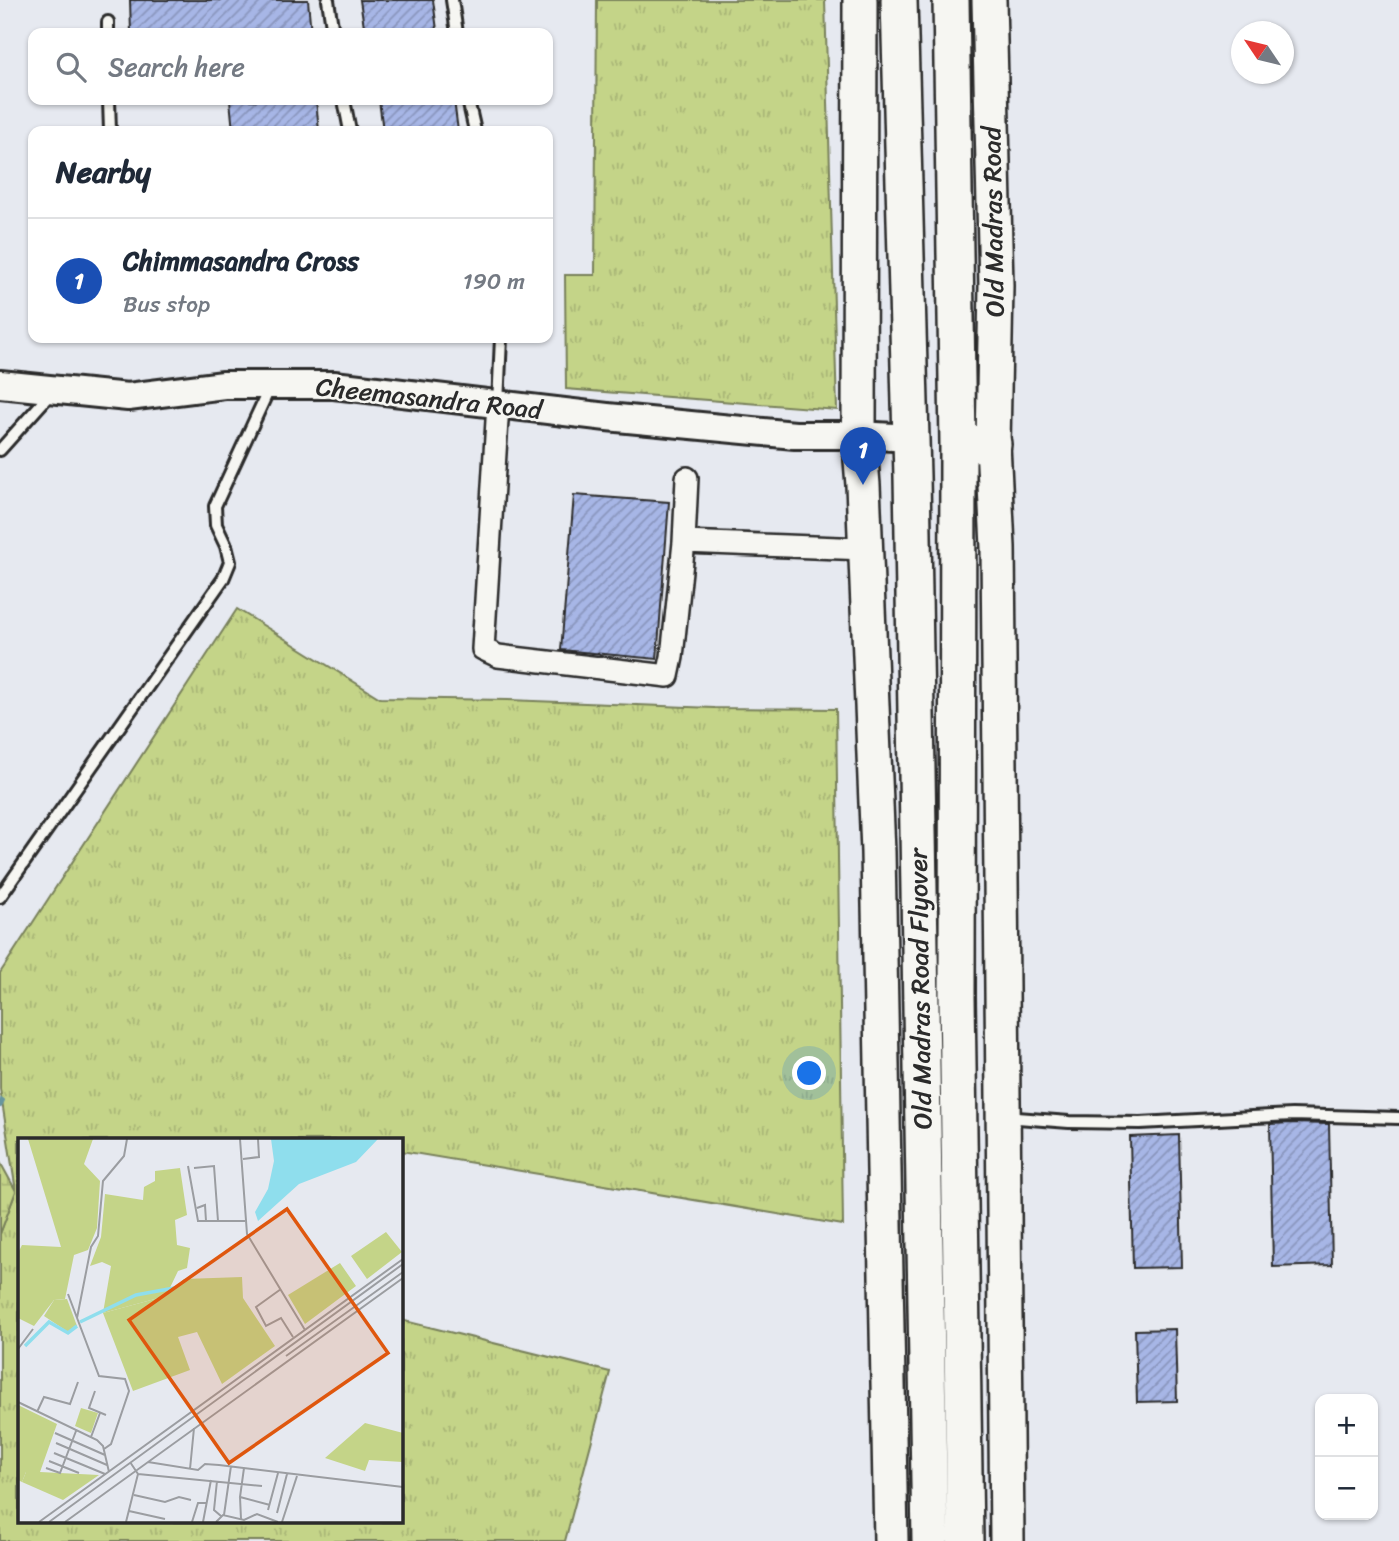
<!DOCTYPE html>
<meta charset="utf-8">
<style>
:root{--surface:#fff;--page:#f2f2f3;--text:#1f2937;--muted:#747a83;--line:#e0e1e3;--accent:#0f766e}
body{margin:0;font-family:Sriracha,sans-serif;background:var(--page);color:var(--text)}
.controls{position:absolute;right:21px;bottom:21px;display:grid;overflow:hidden;border-radius:14px;box-shadow:0 2px 5px #0004}
.controls button{width:63px;height:63px;display:grid;place-items:center;padding:0;border:0;border-bottom:2px solid var(--line);background:var(--surface);color:var(--text);font:35px sans-serif}
.compass{position:absolute;left:1231px;top:21px;width:63px;height:63px;border-radius:50%;background:var(--surface);box-shadow:0 2px 5px #0004;rotate:305deg}
.you{position:absolute;left:810px;top:1074px;width:24px;height:24px;margin:-18px;border:5px solid #fff;border-radius:50%;background:#1a73e8;box-shadow:0 0 0 10px #1a73e833}
.badge{display:grid;place-items:center;width:46px;height:46px;border-radius:50%;background:var(--accent);color:#fff;font-size:23px;font-weight:700}
.pin{position:absolute;translate:-50% -58px;filter:drop-shadow(0 2px 4px #0008)}
.pin::after{content:'';position:absolute;top:37px;width:24px;height:21px;background:inherit;clip-path:polygon(0 0,100% 0,50% 100%)}
.list{margin:0;padding:0;list-style:none}
h2{display:flex;justify-content:space-between;align-items:center;height:91px;margin:0;padding:0 28px;font-size:30px}
h2 small{font-size:23px;font-weight:400;color:var(--muted)}
.list li{display:grid;grid-template-columns:46px 1fr auto;gap:21px;align-items:center;box-sizing:border-box;height:126px;padding:0 28px;border-top:2px solid var(--line)}
.list b{display:block;font-size:26px;white-space:nowrap}
.list p{margin:0;font-size:23px;white-space:nowrap;color:var(--muted)}
.list em{font-size:23px;font-style:normal;color:var(--muted)}
.icon{flex:none;width:38px;height:38px;fill:none;stroke:currentColor;stroke-width:2;stroke-linecap:round;stroke-linejoin:round}
.map{position:relative;flex:none;width:1399px;height:1541px;overflow:hidden}
.search{position:absolute;background:var(--surface);box-shadow:0 2px 5px #0004;left:28px;top:28px;width:525px;height:77px;display:flex;align-items:center;gap:18px;box-sizing:border-box;padding:0 24px;border-radius:14px;color:var(--muted);font-size:26px}
.panel{position:absolute;background:var(--surface);box-shadow:0 2px 5px #0004;left:28px;top:126px;width:525px;height:217px;border-radius:14px}
.map>svg:first-child{display:block}
</style>
<div class="map">
<svg width="1399" height="1541" viewBox="0 0 1399 1541">
<defs>
<pattern id="grass-tufts" width="24" height="20" patternUnits="userSpaceOnUse" patternTransform="scale(1.75)"><rect width="24" height="20" fill="#c4d488"/><path d="M3 7l-1-3M5 7V3M7 7l1-3M15 17l-1-3M17 17v-4M19 17l1-3" fill="none" stroke="#a9b676"/></pattern>
<pattern id="wetland-marsh" width="20" height="14" patternUnits="userSpaceOnUse" patternTransform="scale(1.75)"><rect width="20" height="14" fill="#c4d488"/><path d="M1 5h8M5 5V1M11 12h8M15 12V8" fill="none" stroke="#a9b676"/></pattern>
<pattern id="building-hatch" width="6" height="6" patternUnits="userSpaceOnUse" patternTransform="scale(1.75)"><rect width="6" height="6" fill="#a7b6e6"/><path d="M-1 1l2-2M0 6l6-6M5 7l2-2" fill="none" stroke="#8894bb"/></pattern>
</defs>
<rect width="100%" height="100%" fill="#e6e9f0"/>
<filter id="ink" filterUnits="userSpaceOnUse"><feTurbulence type="fractalNoise" baseFrequency=".0143" numOctaves="2"/><feDisplacementMap in="SourceGraphic" scale="14" xChannelSelector="R" yChannelSelector="G"/><feConvolveMatrix kernelMatrix="1 2 1 2 8 2 1 2 1" color-interpolation-filters="sRGB"/></filter>
<g filter="url(#ink)">
<!-- grass -->
<path fill="url(#grass-tufts)" stroke="#78805a" stroke-width="2" d="M597 0H825L837 410 566 389 565 275H595Z
M237 609 380 698 508 700 714 708 836 709 843 1225 401 1151V1140H19V1522H401V1320L610 1372 565 1541H0V1234L16 1191 0 1089V973Z"/>
<!-- wetland -->
<path fill="url(#wetland-marsh)" stroke="#78805a" stroke-width="2" d="M0 1162 16 1191 0 1234Z"/>
<g fill="none" stroke-linecap="round" stroke-linejoin="round">
<!-- stream -->
<path stroke="#67969f" stroke-width="6" d="M0 1105 2 1101"/>
</g>
<!-- building -->
<path fill="url(#building-hatch)" stroke="#2b2b2b" stroke-width="2" d="M130 0H308L311 33H131Z
M360 0H433L437 30 417 33H365Z
M230 100H316L319 131H233Z
M379 100H454L458 131H383Z
M574 495 669 502 657 659 561 650Z
M1292 1123 1329 1124 1332 1265 1273 1267 1270 1124Z
M1179 1135 1182 1267 1133 1268 1130 1137Z
M1175 1329 1177 1401 1137 1402 1135 1330Z"/>
<g fill="none" stroke-linecap="round" stroke-linejoin="round">
<!-- service casing -->
<g stroke="#2b2b2b" stroke-width="16">
<path id="service" d="M328 0 333 33
M452 0 457 33
M108 22V33
M109 100 110 131
M344 100 350 131
M468 100 475 131
M498 404 501 338
M0 450 52 392
M0 897 223 579 230 562 226 546 216 525 215 506 270 387
M1006 1117 1069 1122 1140 1123 1292 1115 1399 1118"/>
</g>
<!-- minor casing -->
<g stroke="#2b2b2b" stroke-width="26">
<path id="minor" d="M498 404 483 649 498 656 668 676 672 657 684 542 866 549
M684 542 687 478"/>
</g>
<!-- tertiary casing -->
<g stroke="#2b2b2b" stroke-width="32">
<path id="tertiary" d="M0 384 128 397 224 385H334L607 417 795 435H859L911 438"/>
</g>
<!-- primary casing -->
<g stroke="#2b2b2b" stroke-width="38">
<path id="primary" d="M860 0 859 435 863 485 878 852 891 1541
M989 0 996 286 993 444 998 547 1007 1541"/>
</g>
<!-- trunk casing -->
<g stroke="#2b2b2b" stroke-width="40">
<path id="trunk" d="M899 0 912 476 930 1541
M951 0 958 443 957 997 965 1541
M958 443 993 444"/>
</g>
<!-- service -->
<use href="#service" stroke="#f6f6f2" stroke-width="10"/>
<!-- minor -->
<use href="#minor" stroke="#f6f6f2" stroke-width="21"/>
<!-- tertiary -->
<use href="#tertiary" stroke="#f6f6f2" stroke-width="26"/>
<!-- primary -->
<use href="#primary" stroke="#f6f6f2" stroke-width="33"/>
<!-- trunk -->
<use href="#trunk" stroke="#f6f6f2" stroke-width="35"/>
</g>
</g>
<g text-anchor="middle" dominant-baseline="central" stroke-width="5" stroke-linejoin="round" paint-order="stroke">
<!-- street labels -->
<g font-size="26" fill="#2b2b2b" stroke="#f6f6f2">
<text transform="translate(993 222) rotate(-91)">Old Madras Road</text>
<text transform="translate(429 398) rotate(6)">Cheemasandra Road</text>
<text transform="translate(920 989) rotate(-91)">Old Madras Road Flyover</text>
</g>
</g>
<!-- overview -->
<g transform="translate(18 1138)">
<rect width="385" height="385" fill="#e6e9f0"/>
<path d="M10 1H75L66 26 82 43 79 90 70 112 56 117 47 161 36 162 16 188 0 180V115L4 107 43 109ZM368 94 384 114 349 141 333 118ZM322 125 338 148 287 186 270 157ZM224 139 225 160 257 208 204 246 179 194 160 199 172 232 115 253 85 175 148 158 166 141ZM0 267 39 286 22 334H8L4 344 0 342ZM63 270 80 275 73 295 57 288ZM347 285 385 295V324L351 322 347 333 307 320Z" fill="#c4d488"/>
<path d="M8 334H22L81 337 45 362 4 344Z" fill="#c4d488"/>
<path d="M162 30 169 77 157 82 159 107 172 110 169 130 160 133 148 158 85 175 93 128 84 124 72 128 83 99 87 56 125 62 126 49 137 43V33Z" fill="#c4d488"/>
<path d="M49 161 59 188 50 194 26 178 36 162Z" fill="#c4d488"/>
<path d="M253 1H360L338 24 281 46 240 83 237 74 250 51 256 23Z" fill="#8fdeed"/>
<path fill="none" stroke="#8fdeed" stroke-width="3.5" d="M62 184 118 157 156 150M7 208 31 184 50 195 59 188"/>
<path fill="none" stroke="#9b9da1" stroke-width="2" d="M222 1 229 96 287 192M225 21 241 19 240 1M170 28 180 83H227M176 30 196 28 200 83M179 70 187 67 188 83M263 151 238 169 248 188 263 180 275 199M50 156 81 238 107 241 111 253 93 306 86 311M59 180 73 109 80 98 85 43 106 18 109 1M0 211 15 191M268 218 385 134M77 253 71 270 88 277M0 264 79 302 85 308 91 334M19 274 26 259 52 266 60 244M37 295 87 317M73 299 82 275M38 305 89 327M36 315 87 336M31 323 61 335M130 324 180 332 187 326 201 327 385 349M28 330 42 335 58 293M226 330 222 359 252 367M172 331 176 290M120 336 244 348M199 343 196 372 203 378M116 357 147 364 161 359 173 362M222 359 223 381M250 372 260 335M111 373 147 381M259 375 269 336M206 377 213 328M21 384 385 121M31 384 385 126M47 384 385 140M108 384 120 336 112 324M174 384 180 365H189M185 384 193 342M198 384 205 377 226 382 239 376 260 384M264 384 279 338"/>
<path fill="#df570e" fill-opacity="0.15" stroke="#df570e" stroke-width="3.5" d="M269 71 370 215 211 325 111 182Z"/>
<rect width="385" height="385" fill="none" stroke="#2b2b2b" stroke-width="3.5"/>
</g>
</svg>
<div class="controls">
<button>+</button>
<button>−</button>
</div>
<svg class="compass" viewBox="-18 -18 36 36"><path d="M0-13l5 13h-10z" fill="#e53935"/><path d="M0 13l5-13h-10z" fill="#747a83"/></svg>
<div class="you"></div>
<div class="pin badge" style="left:863px;top:485px;background:#1a4fb4">1</div>
<div class="search"><svg class="icon" aria-label="search" viewBox="0 0 24 24"><circle cx="10" cy="10" r="6"/><path d="M15 15l6 6"/></svg>Search here</div>
<section class="panel">
<h2>Nearby<small></small></h2>
<ul class="list">
<li><span class="badge" style="background:#1a4fb4">1</span><div><b>Chimmasandra Cross</b><p>Bus stop</p></div><em>190 m</em></li>
</ul>
</section>
</div>
